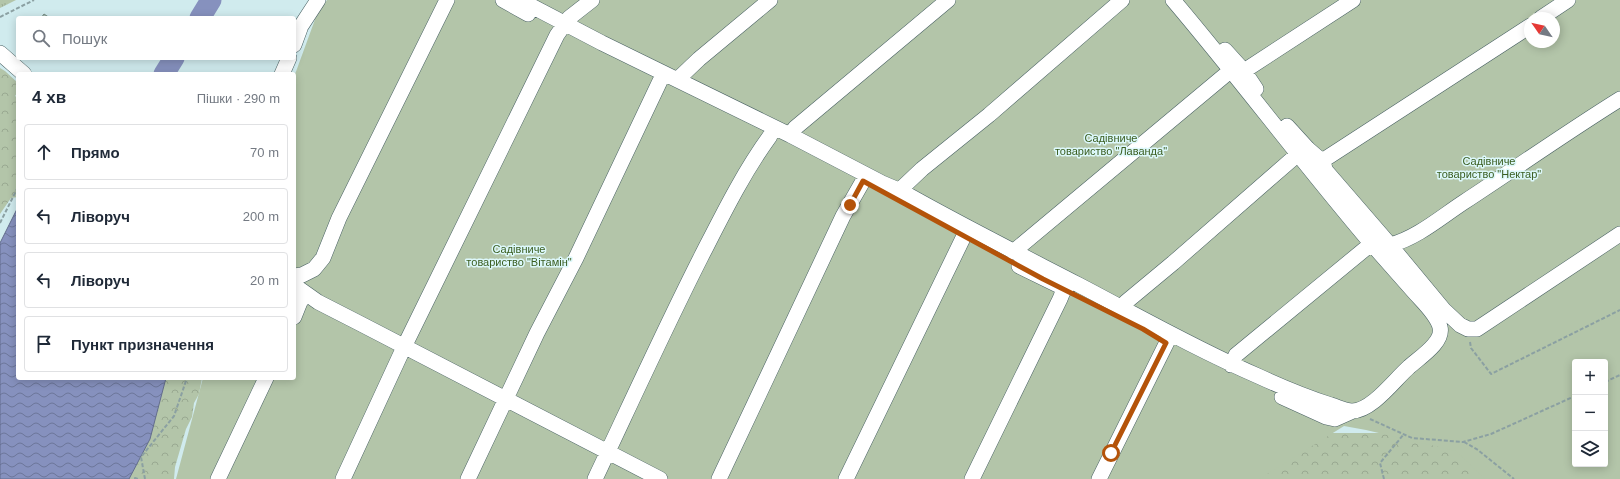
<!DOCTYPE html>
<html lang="uk">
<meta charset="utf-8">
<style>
:root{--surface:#fff;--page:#f6f6f7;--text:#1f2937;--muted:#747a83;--line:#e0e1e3}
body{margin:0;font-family:Arial,sans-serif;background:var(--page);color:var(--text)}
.controls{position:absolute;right:12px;bottom:12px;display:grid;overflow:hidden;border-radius:4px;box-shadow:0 2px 10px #0003}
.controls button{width:36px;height:36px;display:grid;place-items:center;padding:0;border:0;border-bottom:1px solid var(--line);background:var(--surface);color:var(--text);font:20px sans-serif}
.compass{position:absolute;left:1524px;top:12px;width:36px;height:36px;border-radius:50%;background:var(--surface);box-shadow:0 2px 10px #0003;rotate:304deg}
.stop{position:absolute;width:12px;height:12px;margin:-9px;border:3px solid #b45309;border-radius:50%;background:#fff}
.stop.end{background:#b45309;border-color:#fff;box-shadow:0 1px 4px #0008}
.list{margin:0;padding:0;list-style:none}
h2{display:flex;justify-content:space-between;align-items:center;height:52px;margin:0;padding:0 16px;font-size:17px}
h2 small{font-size:13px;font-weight:400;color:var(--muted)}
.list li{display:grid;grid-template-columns:26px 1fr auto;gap:12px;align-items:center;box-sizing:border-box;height:56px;margin:0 8px 8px;padding:0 8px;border:1px solid var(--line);border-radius:4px}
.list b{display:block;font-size:15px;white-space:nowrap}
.list em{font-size:13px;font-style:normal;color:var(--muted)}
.icon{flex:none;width:22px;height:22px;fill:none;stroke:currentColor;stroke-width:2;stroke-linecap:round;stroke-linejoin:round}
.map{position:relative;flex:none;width:1620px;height:479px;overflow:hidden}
.search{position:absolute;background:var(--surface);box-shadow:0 2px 10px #0003;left:16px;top:16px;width:280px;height:44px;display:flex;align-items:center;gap:10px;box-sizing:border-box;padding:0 14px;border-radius:4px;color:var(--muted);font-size:15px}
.panel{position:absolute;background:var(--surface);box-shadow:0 2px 10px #0003;left:16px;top:72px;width:280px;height:308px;border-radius:4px}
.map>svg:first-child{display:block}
</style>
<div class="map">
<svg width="1620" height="479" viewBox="0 0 1620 479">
<defs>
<pattern id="grass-tufts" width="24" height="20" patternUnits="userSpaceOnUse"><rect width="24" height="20" fill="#b3c5a9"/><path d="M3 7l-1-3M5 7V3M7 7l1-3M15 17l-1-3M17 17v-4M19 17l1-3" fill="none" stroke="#99a991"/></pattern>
<pattern id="forest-crowns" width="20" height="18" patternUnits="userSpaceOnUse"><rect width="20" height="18" fill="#b3c5a9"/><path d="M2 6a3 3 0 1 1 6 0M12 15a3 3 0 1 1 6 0" fill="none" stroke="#99a991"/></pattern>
<pattern id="water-waves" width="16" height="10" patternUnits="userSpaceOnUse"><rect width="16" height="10" fill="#8691be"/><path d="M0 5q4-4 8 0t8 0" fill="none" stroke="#6c769a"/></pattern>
</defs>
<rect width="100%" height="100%" fill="#d0ebee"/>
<!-- grass -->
<path fill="url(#grass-tufts)" d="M0 0H16L0 8Z"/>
<!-- forest -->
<path fill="url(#forest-crowns)" d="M0 68 5 71 18 83V92L15 96 18 98V197L11 198 0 214Z
M151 378H202L199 394 194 403 192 417 186 429 175 467 174 479H119Z
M1329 433H1480L1504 479H1240Z"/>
<!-- garden -->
<path fill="#b3c5a9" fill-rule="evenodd" d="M327 0H1620V479H1485L1456 451 1366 430 1344 426 1259 479H176L203 378H294V77L317 14ZM1530 18H1554V42H1530ZM1575 362H1605V464H1575Z"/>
<!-- water -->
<path fill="url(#water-waves)" stroke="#636d8d" d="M18 207V378H166L150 439 129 479H0V243Z"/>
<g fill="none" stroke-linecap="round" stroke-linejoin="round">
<!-- river -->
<path stroke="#8691be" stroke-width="21" d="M200 18 211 0
M164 74 174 58"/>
</g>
<!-- building -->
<path fill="#a1b8af" stroke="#758b83" d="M44 14 50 18H41Z"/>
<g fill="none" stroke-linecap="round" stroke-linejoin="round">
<!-- minor casing -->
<g stroke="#4a6264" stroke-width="16">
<path id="minor" d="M503 0 528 14
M520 0 602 43 790 135 882 183 901 191C959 224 1019 254 1079 285 1138 316 1196 349 1258 376 1282 387 1306 397 1331 405 1338 407 1345 411 1352 411 1372 411 1395 379 1409 367 1420 357 1444 342 1440 327 1437 315 1424 303 1415 293 1400 276 1385 259 1370 242 1302 162 1240 79 1173 0
M1541 18 1568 0
M294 45 301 26 318 0
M1225 50 1244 71 1256 89
M0 53 24 74
M1244 71 1353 0
M282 74 289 58
M678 79 699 59 770 0
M1287 126 1308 149 1322 161 1326 171 1390 245 1444 310 1460 325 1468 329H1477L1620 234
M790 135 795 128 948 0
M1322 161 1530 26
M901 191 904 186 922 169 989 115 1122 0
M1390 245C1417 238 1441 217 1464 202 1516 168 1567 132 1620 99
M1013 252 1230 71
M1019 266 1066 289
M294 276 302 275 314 269 323 258 339 218 447 0
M294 285 318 302 361 324 660 479
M1122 308 1126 302 1173 263 1298 154
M294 317 300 302 306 294
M1231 365 1236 355 1371 244
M1282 397 1326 417 1335 419 1353 411
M218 479 266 378
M343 479 404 347 557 35 569 18 592 0
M468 479 537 333 576 258 660 81
M595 479C630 405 664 330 701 257 722 216 743 173 770 136
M719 479 843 216 863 181
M846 479 964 236
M972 479 1060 299 1064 289 1065 279
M1099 479 1171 334"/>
</g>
<!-- path -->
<path stroke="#8ba0a2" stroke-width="2" stroke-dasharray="4 2" stroke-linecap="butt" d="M0 17 34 0
M0 223 18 187
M1470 342 1471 348 1491 374 1620 310
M1605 382 1620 375
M1370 419 1412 438 1463 442 1491 434 1575 396
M1464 442 1478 450 1514 479
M135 479V478L138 479
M145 479 141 457 174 416 187 378
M1384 479 1380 463 1404 434"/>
<!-- minor -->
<use href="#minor" stroke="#fff" stroke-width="15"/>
</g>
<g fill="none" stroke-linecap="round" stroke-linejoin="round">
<!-- route -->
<path stroke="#b45309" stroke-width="5" d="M850 205 863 181 1043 279 1143 329 1166 343 1111 453"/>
</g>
<g text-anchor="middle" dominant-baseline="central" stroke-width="3" stroke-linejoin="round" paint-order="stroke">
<!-- park labels -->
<g font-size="11" fill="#3a5d20" stroke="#ddf8fb">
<text x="1111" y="138">Садівниче<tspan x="1111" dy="13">товариство "Лаванда"</tspan></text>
<text x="1489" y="161">Садівниче<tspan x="1489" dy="13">товариство "Нектар"</tspan></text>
<text x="519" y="249">Садівниче<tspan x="519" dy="13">товариство "Вітамін"</tspan></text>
</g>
</g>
</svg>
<div class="controls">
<button>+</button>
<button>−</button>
<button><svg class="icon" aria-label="layers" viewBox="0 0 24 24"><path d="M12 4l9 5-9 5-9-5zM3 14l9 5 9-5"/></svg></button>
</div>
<svg class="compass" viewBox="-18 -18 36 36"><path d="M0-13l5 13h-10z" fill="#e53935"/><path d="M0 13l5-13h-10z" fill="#747a83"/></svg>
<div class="stop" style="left:1111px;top:453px"></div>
<div class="stop end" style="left:850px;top:205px"></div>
<div class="search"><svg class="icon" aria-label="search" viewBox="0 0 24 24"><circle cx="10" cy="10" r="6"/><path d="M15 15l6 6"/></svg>Пошук</div>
<section class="panel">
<h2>4 хв<small>Пішки · 290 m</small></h2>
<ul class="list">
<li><svg class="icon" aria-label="ahead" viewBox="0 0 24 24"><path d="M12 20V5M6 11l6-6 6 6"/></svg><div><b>Прямо</b></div><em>70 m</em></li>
<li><svg class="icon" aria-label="left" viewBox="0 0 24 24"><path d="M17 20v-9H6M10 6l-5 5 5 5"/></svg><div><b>Ліворуч</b></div><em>200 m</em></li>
<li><svg class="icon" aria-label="left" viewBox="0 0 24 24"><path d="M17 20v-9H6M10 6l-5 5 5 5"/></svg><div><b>Ліворуч</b></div><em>20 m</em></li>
<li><svg class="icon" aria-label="arrive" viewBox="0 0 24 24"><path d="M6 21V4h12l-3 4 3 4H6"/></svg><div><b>Пункт призначення</b></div></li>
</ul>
</section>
</div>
